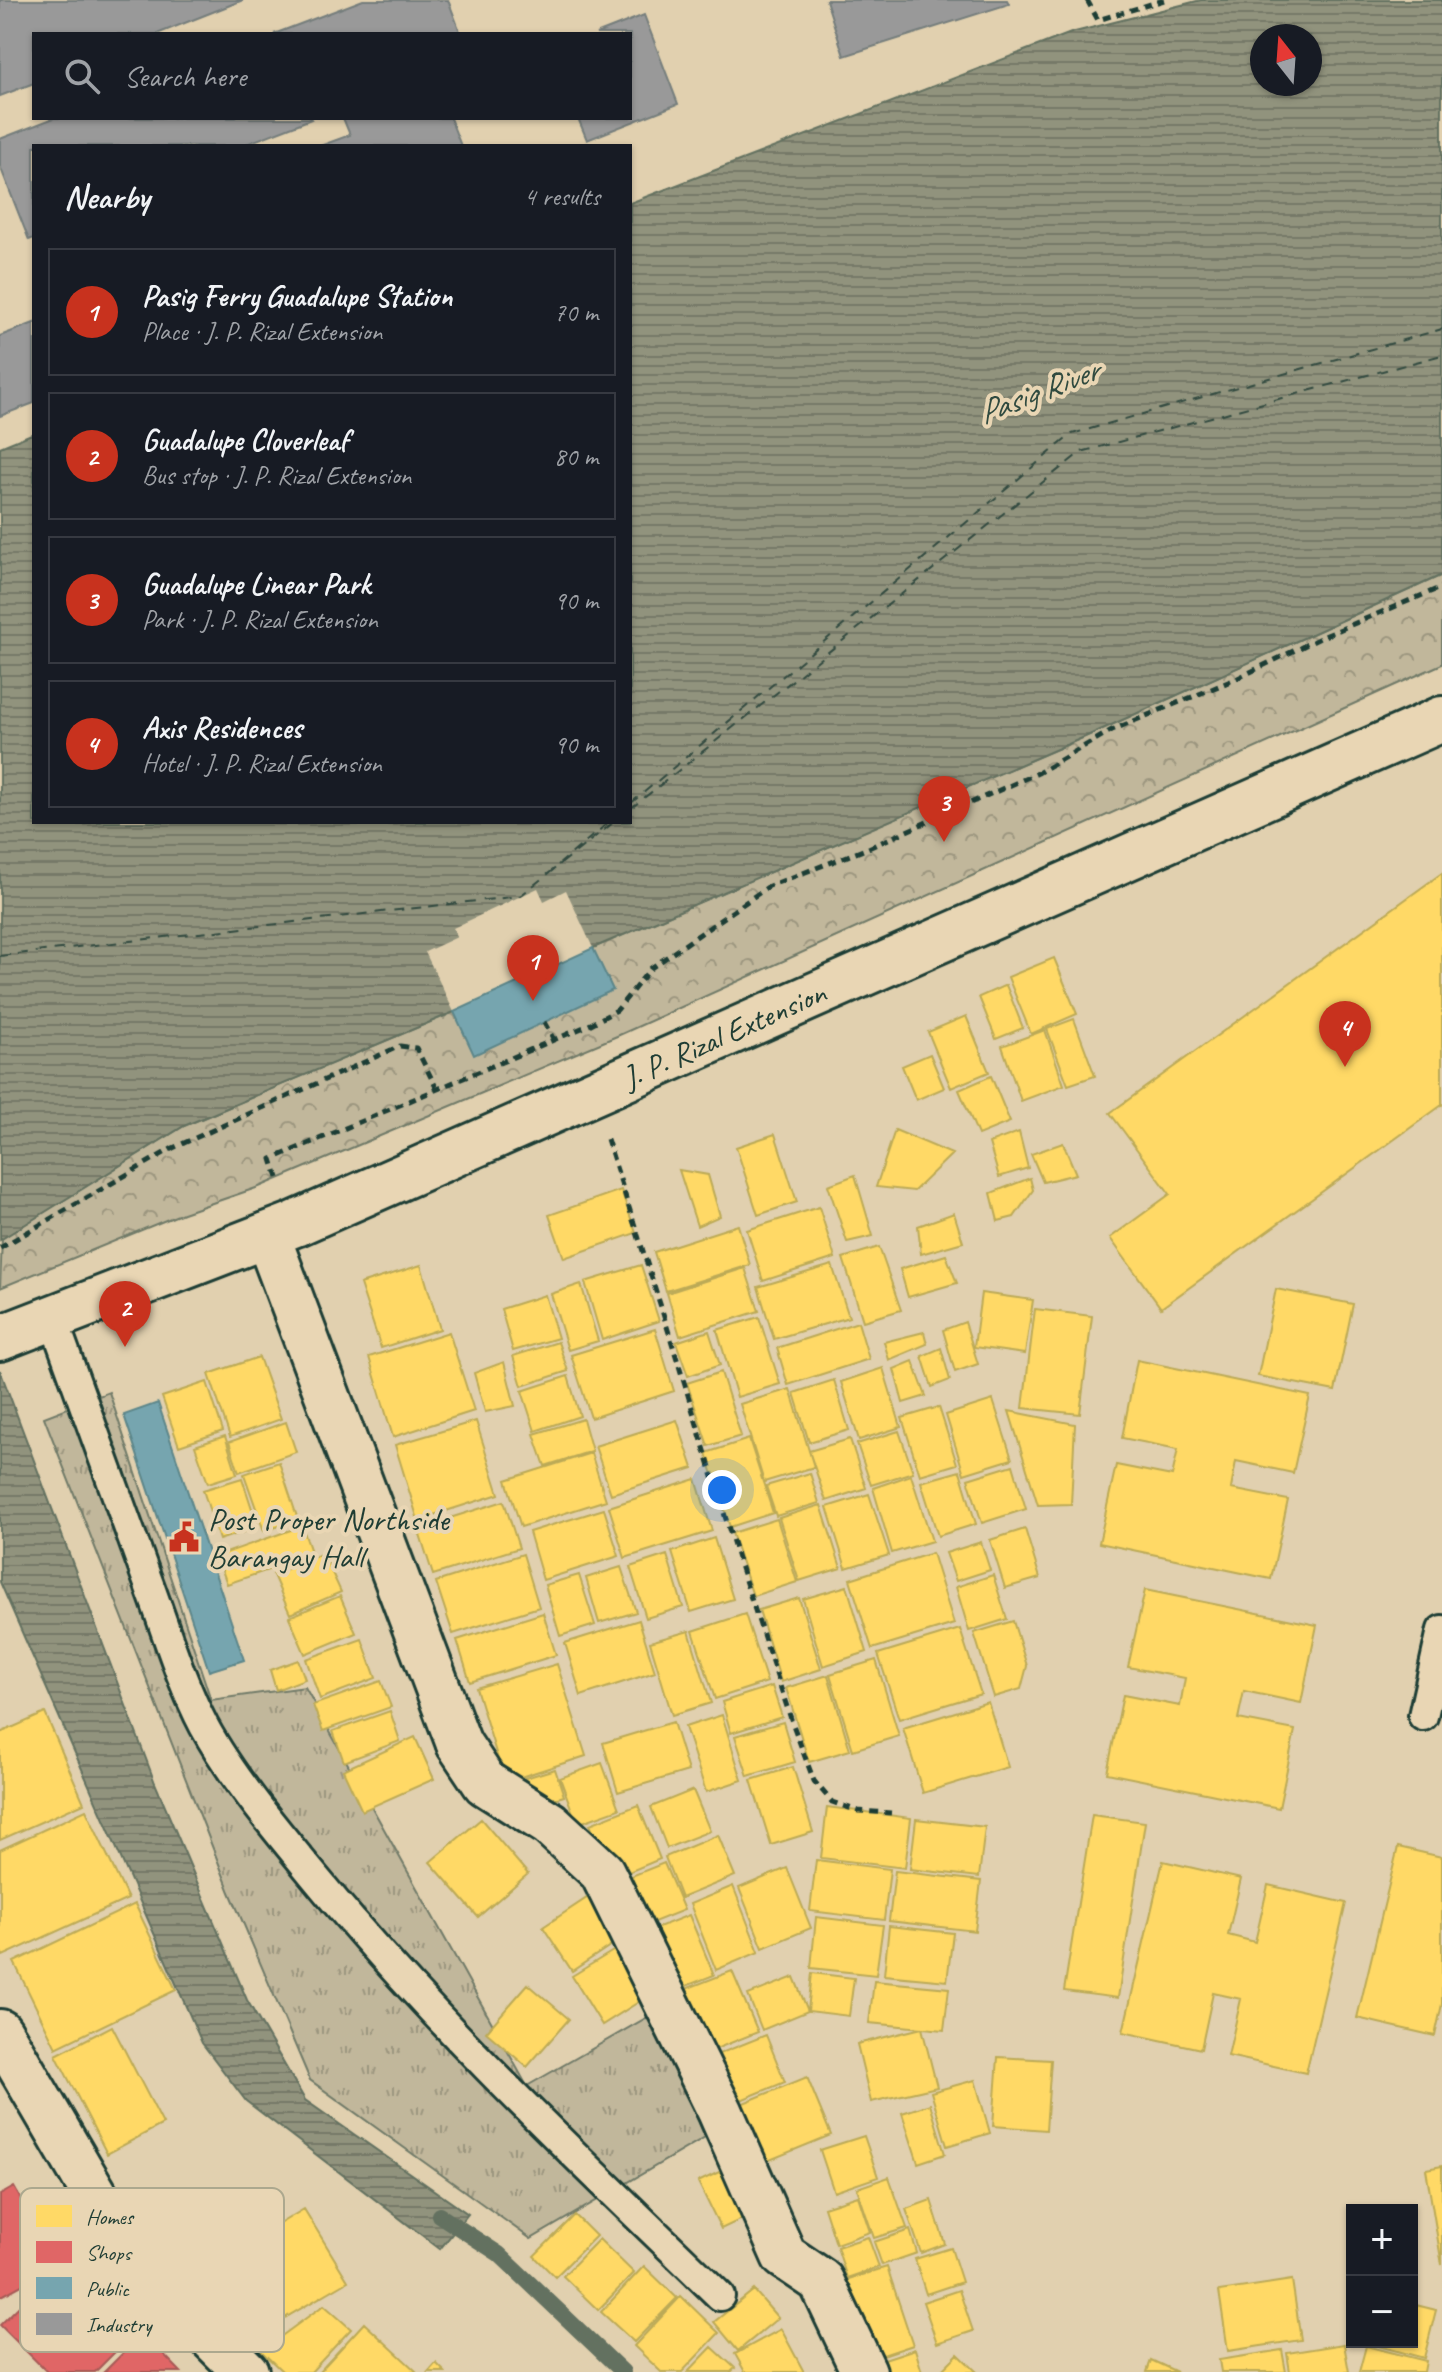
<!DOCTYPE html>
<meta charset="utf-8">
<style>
:root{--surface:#171b24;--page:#20242c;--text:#f1f3f6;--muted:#9ea1a6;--line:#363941;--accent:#c8321e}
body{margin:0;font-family:Caveat,sans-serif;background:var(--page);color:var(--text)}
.controls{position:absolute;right:24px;bottom:24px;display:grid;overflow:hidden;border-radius:0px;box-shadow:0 2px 6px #0004}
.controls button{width:72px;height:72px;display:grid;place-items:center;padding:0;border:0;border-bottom:2px solid var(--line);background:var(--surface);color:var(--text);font:40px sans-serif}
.compass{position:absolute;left:1250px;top:24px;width:72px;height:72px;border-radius:50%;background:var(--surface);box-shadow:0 2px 6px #0004;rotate:343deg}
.you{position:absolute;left:722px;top:1490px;width:28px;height:28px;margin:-20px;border:6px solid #fff;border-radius:50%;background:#1a73e8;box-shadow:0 0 0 12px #1a73e833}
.badge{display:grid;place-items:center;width:52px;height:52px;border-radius:50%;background:var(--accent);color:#fff;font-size:26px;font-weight:700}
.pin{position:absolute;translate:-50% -66px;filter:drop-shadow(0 2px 4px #0008)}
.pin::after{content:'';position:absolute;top:42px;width:28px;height:24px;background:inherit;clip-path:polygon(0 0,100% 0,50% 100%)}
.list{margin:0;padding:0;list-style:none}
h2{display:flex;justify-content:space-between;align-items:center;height:104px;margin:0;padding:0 32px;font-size:34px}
h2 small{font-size:26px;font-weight:400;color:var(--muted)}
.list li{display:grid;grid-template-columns:52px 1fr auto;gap:24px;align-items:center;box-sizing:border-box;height:128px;margin:0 16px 16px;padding:0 16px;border:2px solid var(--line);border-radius:0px}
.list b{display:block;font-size:30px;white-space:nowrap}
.list p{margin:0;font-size:26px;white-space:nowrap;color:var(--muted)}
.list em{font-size:26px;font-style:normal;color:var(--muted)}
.icon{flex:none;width:44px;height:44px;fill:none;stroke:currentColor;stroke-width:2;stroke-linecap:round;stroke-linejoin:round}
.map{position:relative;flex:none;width:1442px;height:2372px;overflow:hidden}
.search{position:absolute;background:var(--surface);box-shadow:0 2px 6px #0004;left:32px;top:32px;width:600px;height:88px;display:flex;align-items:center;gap:20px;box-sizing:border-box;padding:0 28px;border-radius:0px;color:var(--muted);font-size:30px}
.panel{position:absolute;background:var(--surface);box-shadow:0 2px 6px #0004;left:32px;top:144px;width:600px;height:680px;border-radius:0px}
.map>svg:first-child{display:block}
</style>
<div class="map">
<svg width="1442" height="2372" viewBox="0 0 1442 2372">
<defs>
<pattern id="grass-tufts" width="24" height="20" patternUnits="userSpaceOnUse" patternTransform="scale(2)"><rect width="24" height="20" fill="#c1b79b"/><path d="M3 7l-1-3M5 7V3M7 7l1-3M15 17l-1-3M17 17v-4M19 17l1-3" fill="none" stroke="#9c967f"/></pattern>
<pattern id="park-crowns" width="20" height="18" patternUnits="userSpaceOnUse" patternTransform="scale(2)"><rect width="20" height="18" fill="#c1b79b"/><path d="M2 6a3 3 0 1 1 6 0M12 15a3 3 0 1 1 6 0" fill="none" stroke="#9c967f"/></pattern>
<pattern id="water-rules" width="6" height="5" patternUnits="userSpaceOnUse" patternTransform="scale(2)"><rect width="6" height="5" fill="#91937d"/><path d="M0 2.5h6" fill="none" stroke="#767967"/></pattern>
</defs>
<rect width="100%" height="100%" fill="#e1d0af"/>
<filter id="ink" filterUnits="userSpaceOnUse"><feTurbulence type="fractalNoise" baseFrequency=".0125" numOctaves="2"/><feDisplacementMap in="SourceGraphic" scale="16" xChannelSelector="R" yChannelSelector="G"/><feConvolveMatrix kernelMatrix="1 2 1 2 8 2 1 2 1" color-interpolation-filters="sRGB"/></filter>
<g filter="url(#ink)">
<!-- grass -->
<path fill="url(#grass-tufts)" stroke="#707a68" stroke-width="2" d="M109 1392 211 1700 305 1687 527 2086 653 2014 705 2137 531 2239 310 2080 230 1892 44 1417Z"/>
<!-- park -->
<path fill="url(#park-crowns)" stroke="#707a68" stroke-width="2" d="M1442 575V664L617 1036 259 1187 183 1213 0 1288 2 1238 184 1126 454 1012 593 948 1087 736Z"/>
<!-- water -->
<path fill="url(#water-rules)" stroke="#637160" stroke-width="2" fill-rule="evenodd" d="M1201 0H1442V575L1087 736 593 948 454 1012 184 1126 0 1240V447L34 433V822H630V203L1071 33ZM1262 36H1310V84H1262Z
M0 1370 155 1783 247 2000 305 2100 468 2214 440 2249 246 2101 202 2043 0 1582Z"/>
<!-- pier -->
<path fill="#e1d0af" d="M538 888 544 901 566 890 593 948 454 1012 425 952 457 937 453 928Z"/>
<!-- homes -->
<path fill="#ffd966" stroke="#bcaa57" stroke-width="2" d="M1442 873V1105L1161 1308 1110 1238 1170 1194 1110 1113Z
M1054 958 1077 1014 1031 1034 1008 977Z
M1006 985 1023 1028 996 1039 979 997Z
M966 1016 989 1072 951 1088 928 1032Z
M1074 1019 1095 1076 1068 1085 1047 1029Z
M1045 1030 1064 1085 1021 1101 1002 1046Z
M930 1054 944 1088 916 1100 902 1066Z
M991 1076 1010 1122 978 1135 959 1090Z
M895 1130 952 1154 914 1191 876 1187Z
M1019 1132 1028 1168 999 1177 989 1143Z
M775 1134 797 1202 758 1215 736 1147Z
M1063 1143 1076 1174 1043 1182 1031 1154Z
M679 1170 708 1175 720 1216 697 1226Z
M855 1175 873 1236 847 1242 828 1185Z
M1030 1178 1033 1190 1014 1217 998 1221 991 1193Z
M621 1190 636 1233 564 1258 549 1215Z
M819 1207 835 1258 763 1281 747 1230Z
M954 1213 963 1242 921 1254 918 1226Z
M738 1225 750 1265 666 1291 654 1252Z
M879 1247 901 1310 863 1321 843 1258Z
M946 1255 957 1283 908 1297 900 1269Z
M421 1265 440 1329 381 1348 360 1284Z
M641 1265 659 1321 602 1340 585 1282Z
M832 1265 849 1317 774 1339 758 1287Z
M745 1268 759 1311 680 1336 667 1293Z
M581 1284 598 1341 568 1350 551 1294Z
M1276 1289 1353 1304 1335 1391 1258 1376Z
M981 1293 1033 1300 1025 1354 974 1347Z
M545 1295 558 1338 513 1351 501 1309Z
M1035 1309 1092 1316 1080 1414 1023 1408Z
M759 1317 780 1384 737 1397 717 1330Z
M858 1322 869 1359 788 1385 777 1348Z
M965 1322 978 1364 955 1372 943 1330Z
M655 1329 674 1391 591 1418 571 1355Z
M709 1331 720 1365 688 1376 676 1342Z
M449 1332 474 1411 393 1437 369 1357Z
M924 1332 927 1344 889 1360 884 1342Z
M558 1342 568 1371 522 1386 513 1356Z
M941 1348 950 1380 932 1387 922 1356Z
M259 1357 281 1419 230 1437 209 1374Z
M1137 1360 1310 1396 1293 1473 1236 1461 1231 1489 1288 1500 1271 1579 1099 1543 1116 1465 1172 1476 1178 1449 1122 1438Z
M913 1361 926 1396 903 1403 894 1369Z
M504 1362 515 1406 485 1412 474 1373Z
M883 1368 901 1427 859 1440 841 1382Z
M721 1372 741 1436 708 1446 687 1383Z
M568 1376 580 1416 535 1431 522 1391Z
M834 1380 849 1430 809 1442 794 1393Z
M207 1382 223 1431 179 1446 162 1397Z
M790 1389 814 1467 764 1482 740 1404Z
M993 1400 1012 1459 964 1474 946 1415Z
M939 1407 957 1464 920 1475 902 1418Z
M1009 1411 1075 1424 1071 1504 1038 1505Z
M583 1419 592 1451 545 1466 534 1434Z
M677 1420 693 1468 611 1494 595 1446Z
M476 1421 499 1494 418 1520 395 1445Z
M286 1422 296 1452 239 1472 229 1442Z
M899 1431 913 1472 871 1485 857 1444Z
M225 1436 237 1474 208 1483 195 1446Z
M749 1439 773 1513 730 1527 706 1453Z
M850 1439 866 1488 826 1501 809 1451Z
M591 1453 606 1500 521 1527 506 1480Z
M279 1462 298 1520 264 1531 244 1474Z
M1013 1465 1026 1509 982 1523 968 1479Z
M960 1471 976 1524 938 1536 921 1482Z
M810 1473 819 1503 776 1516 766 1486Z
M911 1475 932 1541 892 1553 873 1488Z
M242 1478 258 1527 219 1540 203 1490Z
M696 1479 712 1531 625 1558 609 1507Z
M869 1494 889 1555 846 1568 827 1507Z
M504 1501 519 1548 433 1575 418 1528Z
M821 1505 841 1568 799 1581 779 1518Z
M604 1509 619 1556 543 1580 529 1532Z
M777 1519 797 1582 753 1596 732 1533Z
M302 1526 312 1555 227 1584 217 1556Z
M1025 1529 1040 1578 1005 1588 990 1540Z
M714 1538 733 1599 691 1612 672 1552Z
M981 1542 990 1570 956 1581 946 1553Z
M323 1553 341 1592 290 1614 273 1575Z
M932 1553 954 1624 872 1649 850 1579Z
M523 1554 539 1607 453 1634 436 1582Z
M667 1555 683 1607 646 1618 630 1567Z
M621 1567 636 1612 599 1623 586 1578Z
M579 1575 595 1625 560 1636 545 1585Z
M993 1575 1007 1619 969 1631 956 1587Z
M847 1586 867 1652 823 1666 803 1599Z
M1145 1590 1317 1625 1301 1703 1244 1691 1238 1719 1295 1730 1279 1808 1107 1773 1123 1695 1180 1706 1185 1678 1128 1667Z
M340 1596 356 1633 305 1654 289 1617Z
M799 1598 821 1669 781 1682 759 1610Z
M543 1613 556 1655 470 1682 457 1640Z
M745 1614 767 1682 715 1699 693 1631Z
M639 1620 655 1672 581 1696 565 1643Z
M1013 1621 1027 1666 1021 1689 994 1697 974 1633Z
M960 1629 981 1694 899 1719 878 1654Z
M689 1631 711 1703 672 1715 650 1642Z
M362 1639 376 1678 320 1699 306 1659Z
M298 1660 305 1679 276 1690 270 1670Z
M876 1660 899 1736 853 1750 830 1674Z
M557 1664 586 1756 505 1782 476 1688Z
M828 1675 850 1750 809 1762 786 1688Z
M381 1681 391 1707 323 1731 313 1705Z
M772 1686 782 1717 731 1733 722 1702Z
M988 1702 1008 1767 923 1793 903 1728Z
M390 1711 400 1741 344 1762 333 1731Z
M45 1713 84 1803 0 1840V1733Z
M722 1715 742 1780 706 1792 685 1727Z
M673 1722 688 1771 618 1792 603 1743Z
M783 1722 795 1762 748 1776 735 1736Z
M415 1737 434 1779 362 1811 343 1770Z
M602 1763 619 1809 577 1824 560 1778Z
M793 1767 813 1832 771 1845 751 1780Z
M555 1769 564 1796 533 1805 525 1778Z
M693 1790 710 1831 667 1848 651 1807Z
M638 1805 660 1859 612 1879 590 1824Z
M827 1807 911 1818 905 1868 821 1858Z
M86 1810 128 1899 3 1956 0 1950V1850Z
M1092 1815 1145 1822 1118 1998 1064 1991Z
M481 1819 528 1874 478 1917 430 1862Z
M916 1819 985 1827 979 1877 910 1869Z
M718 1835 735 1876 681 1898 665 1857Z
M1398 1847 1442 1857V2004L1435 2036 1357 2018Z
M816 1860 890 1869 884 1920 810 1911Z
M1163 1861 1241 1879 1228 1935 1255 1942 1268 1885 1346 1903 1306 2073 1228 2056 1241 1999 1213 1993 1201 2049 1123 2032Z
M664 1863 684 1910 649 1924 629 1877Z
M787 1868 811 1928 763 1948 739 1888Z
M895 1871 981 1881 975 1931 889 1921Z
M733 1886 759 1952 716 1970 690 1904Z
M599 1890 628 1934 572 1971 543 1927Z
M135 1904 176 1990 56 2048 14 1962Z
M689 1915 714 1975 676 1990 651 1930Z
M816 1917 883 1925 876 1975 811 1968Z
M889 1926 953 1933 947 1981 884 1975Z
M618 1948 648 1996 602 2025 572 1976Z
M732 1971 758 2032 708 2052 683 1990Z
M812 1973 854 1978 849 2016 808 2011Z
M794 1977 808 2011 762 2030 748 1995Z
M874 1981 949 1988 944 2030 869 2023Z
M528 1984 569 2019 527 2067 486 2032Z
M112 2026 163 2124 107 2154 56 2055Z
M922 2028 937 2087 871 2102 857 2044Z
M766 2035 785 2082 736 2102 716 2055Z
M998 2057 1051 2060 1046 2130 993 2126Z
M807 2077 831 2135 760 2164 736 2106Z
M975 2080 990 2133 947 2146 931 2092Z
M930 2104 945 2154 918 2163 902 2113Z
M864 2136 878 2177 834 2192 820 2150Z
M738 2163 761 2210 721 2229 698 2182Z
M1442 2166V2265L1426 2169Z
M889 2177 907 2228 874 2238 857 2188Z
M858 2196 870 2232 836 2244 824 2207Z
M931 2200 945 2244 921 2253 906 2209Z
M304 2209 348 2281 242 2343 199 2272Z
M575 2215 596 2236 555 2277 534 2256Z
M910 2230 917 2253 882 2265 874 2242Z
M868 2237 879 2267 847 2278 837 2247Z
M599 2239 634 2273 598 2310 563 2276Z
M951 2248 962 2282 926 2294 915 2259Z
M644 2266 677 2298 634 2342 601 2312Z
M887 2267 913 2345 865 2361 839 2282Z
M1292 2280 1301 2340 1228 2351 1219 2291Z
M754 2290 778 2318 738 2351 714 2322Z
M959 2290 973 2331 937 2343 923 2302Z
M681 2296 719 2333 682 2372H661L634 2346Z
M1412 2304 1436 2310 1424 2358 1375 2345 1376 2342H1412Z
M324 2305 351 2329 311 2372H283L261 2351Z
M364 2323 416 2371 415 2372H319Z
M781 2329 804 2372H745L735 2354Z
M1344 2344 1349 2372H1290L1287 2353Z
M1366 2346 1426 2361 1424 2372H1359Z
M712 2347 735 2368 731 2372H688Z
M915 2349 922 2372H871L869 2364Z
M1282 2350 1286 2372H1221L1219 2360Z
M958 2354 977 2372H940Z
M1151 2360 1177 2372H1147Z
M436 2363 445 2372H428Z"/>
<!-- shops -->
<path fill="#e06666" stroke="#a65a57" stroke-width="2" d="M14 2187 58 2265 0 2297V2195Z
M64 2262 135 2332 95 2372H47L0 2325Z
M143 2333 181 2372H104Z"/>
<!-- public -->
<path fill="#76a5af" stroke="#5c868a" stroke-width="2" d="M593 948 613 990 474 1055 454 1012Z
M158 1403 244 1660 209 1671 124 1415Z"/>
<!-- industry -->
<path fill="#999" stroke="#747d7b" stroke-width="2" d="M0 0H243L157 34H34V83L0 96Z
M363 0H448L461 34H274Z
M826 0H1007L1009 4 844 56Z
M644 15 678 104 587 140 578 118H630V34H596Z
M54 118H310L311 119 241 146H34V238L29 240 0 166V139Z
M343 118H450L461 146H320L350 135Z
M34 323V403L0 416V336Z"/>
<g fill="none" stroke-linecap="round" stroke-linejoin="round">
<!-- stream -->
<path stroke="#637160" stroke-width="16" d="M439 2215 499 2254 623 2372"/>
<!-- ferry -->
<path stroke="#304a3f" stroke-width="2" stroke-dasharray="10 8" stroke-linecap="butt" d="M630 804 1072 434 1442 329
M630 809 1081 452 1442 355
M558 865 609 822
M0 956 520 896 614 822"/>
<!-- service casing -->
<g stroke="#1f3d34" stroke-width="34">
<path id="service" d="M52 1316C84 1404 115 1491 147 1579 165 1627 180 1680 204 1726 232 1778 281 1836 319 1882 441 2030 582 2162 720 2296
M1423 1716 1442 1630"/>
</g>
<!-- pedestrian casing -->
<g stroke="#1f3d34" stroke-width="50">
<path id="pedestrian" d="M459 1744 485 1783 550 1824 602 1872 720 2111 784 2256 821 2281 864 2372"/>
</g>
<!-- minor casing -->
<g stroke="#1f3d34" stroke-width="50">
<path id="minor" d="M267 1235 459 1744"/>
</g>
<!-- tertiary casing -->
<g stroke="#1f3d34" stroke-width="50">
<path id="tertiary" d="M0 2032 98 2200 214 2340 246 2372"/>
</g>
<!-- secondary casing -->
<g stroke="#1f3d34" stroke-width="50">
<path id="secondary" d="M0 1338 295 1224 1442 719"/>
</g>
<!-- path -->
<path stroke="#1f3d34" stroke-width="5" stroke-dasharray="8 6" stroke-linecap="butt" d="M1087 0 1098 20 1164 0
M544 1022 554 1040
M607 1139 661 1307 740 1565 792 1722 814 1781 832 1802 858 1811 891 1813
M278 1178 272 1159 589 1025 617 1010 651 968 769 886 866 849 1038 773 1112 730 1238 678 1322 637 1442 587
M0 1248 173 1148 400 1046 416 1048 436 1087"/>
<!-- service -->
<use href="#service" stroke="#e9d6b4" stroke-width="28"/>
<!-- pedestrian -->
<use href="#pedestrian" stroke="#e9d6b4" stroke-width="44"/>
<!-- minor -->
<use href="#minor" stroke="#e9d6b4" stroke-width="44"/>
<!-- tertiary -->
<use href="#tertiary" stroke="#e9d6b4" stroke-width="44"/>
<!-- secondary -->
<use href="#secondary" stroke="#e9d6b4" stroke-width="44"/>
</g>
</g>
<!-- icons -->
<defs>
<g id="civic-bare" transform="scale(2.4)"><path d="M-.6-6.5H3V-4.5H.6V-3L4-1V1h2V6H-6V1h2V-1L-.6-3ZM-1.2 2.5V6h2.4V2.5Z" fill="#c8321e" stroke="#e9d6b4" stroke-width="2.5" paint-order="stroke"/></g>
</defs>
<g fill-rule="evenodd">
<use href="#civic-bare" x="184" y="1537"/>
</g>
<g text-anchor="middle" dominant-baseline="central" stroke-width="8" stroke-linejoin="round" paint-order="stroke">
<!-- street labels -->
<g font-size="32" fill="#1f3d34" stroke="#e9d6b4">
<text transform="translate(724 1035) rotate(-24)">J. P. Rizal Extension</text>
</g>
<!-- poi labels -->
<g font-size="32" fill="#1f3d34" stroke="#e9d6b4" text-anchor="start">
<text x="208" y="1519">Post Proper Northside<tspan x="208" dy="37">Barangay Hall</tspan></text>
</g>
<!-- water labels -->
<g font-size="34" font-style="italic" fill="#304a3f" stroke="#e9d6b4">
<text transform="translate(1038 391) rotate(-21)">Pasig River</text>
</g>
</g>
<!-- legend -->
<rect x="20" y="2188" width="264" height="164" rx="12" fill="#e9d6b4" stroke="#aca88e" stroke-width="2"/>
<rect x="36" y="2205" width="36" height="22" fill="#ffd966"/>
<rect x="36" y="2241" width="36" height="22" fill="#e06666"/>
<rect x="36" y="2277" width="36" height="22" fill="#76a5af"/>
<rect x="36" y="2313" width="36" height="22" fill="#999"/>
<g font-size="22" fill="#1f3d34">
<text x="86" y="2224">Homes</text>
<text x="86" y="2260">Shops</text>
<text x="86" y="2296">Public</text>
<text x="86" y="2332">Industry</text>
</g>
</svg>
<div class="controls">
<button>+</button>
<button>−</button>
</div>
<svg class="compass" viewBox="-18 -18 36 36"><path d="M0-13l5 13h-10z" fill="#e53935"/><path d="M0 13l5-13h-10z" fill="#9ea1a6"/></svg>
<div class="you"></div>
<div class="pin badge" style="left:533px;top:1001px">1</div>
<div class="pin badge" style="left:125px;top:1347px">2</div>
<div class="pin badge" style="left:944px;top:842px">3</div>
<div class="pin badge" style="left:1345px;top:1067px">4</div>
<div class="search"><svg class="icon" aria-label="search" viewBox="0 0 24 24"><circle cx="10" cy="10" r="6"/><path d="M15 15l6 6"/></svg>Search here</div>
<section class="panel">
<h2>Nearby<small>4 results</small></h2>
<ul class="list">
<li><span class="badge">1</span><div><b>Pasig Ferry Guadalupe Station</b><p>Place · J. P. Rizal Extension</p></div><em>70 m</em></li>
<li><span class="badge">2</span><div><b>Guadalupe Cloverleaf</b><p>Bus stop · J. P. Rizal Extension</p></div><em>80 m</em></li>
<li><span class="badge">3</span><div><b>Guadalupe Linear Park</b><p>Park · J. P. Rizal Extension</p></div><em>90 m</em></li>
<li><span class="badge">4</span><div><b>Axis Residences</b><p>Hotel · J. P. Rizal Extension</p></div><em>90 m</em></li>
</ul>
</section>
</div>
